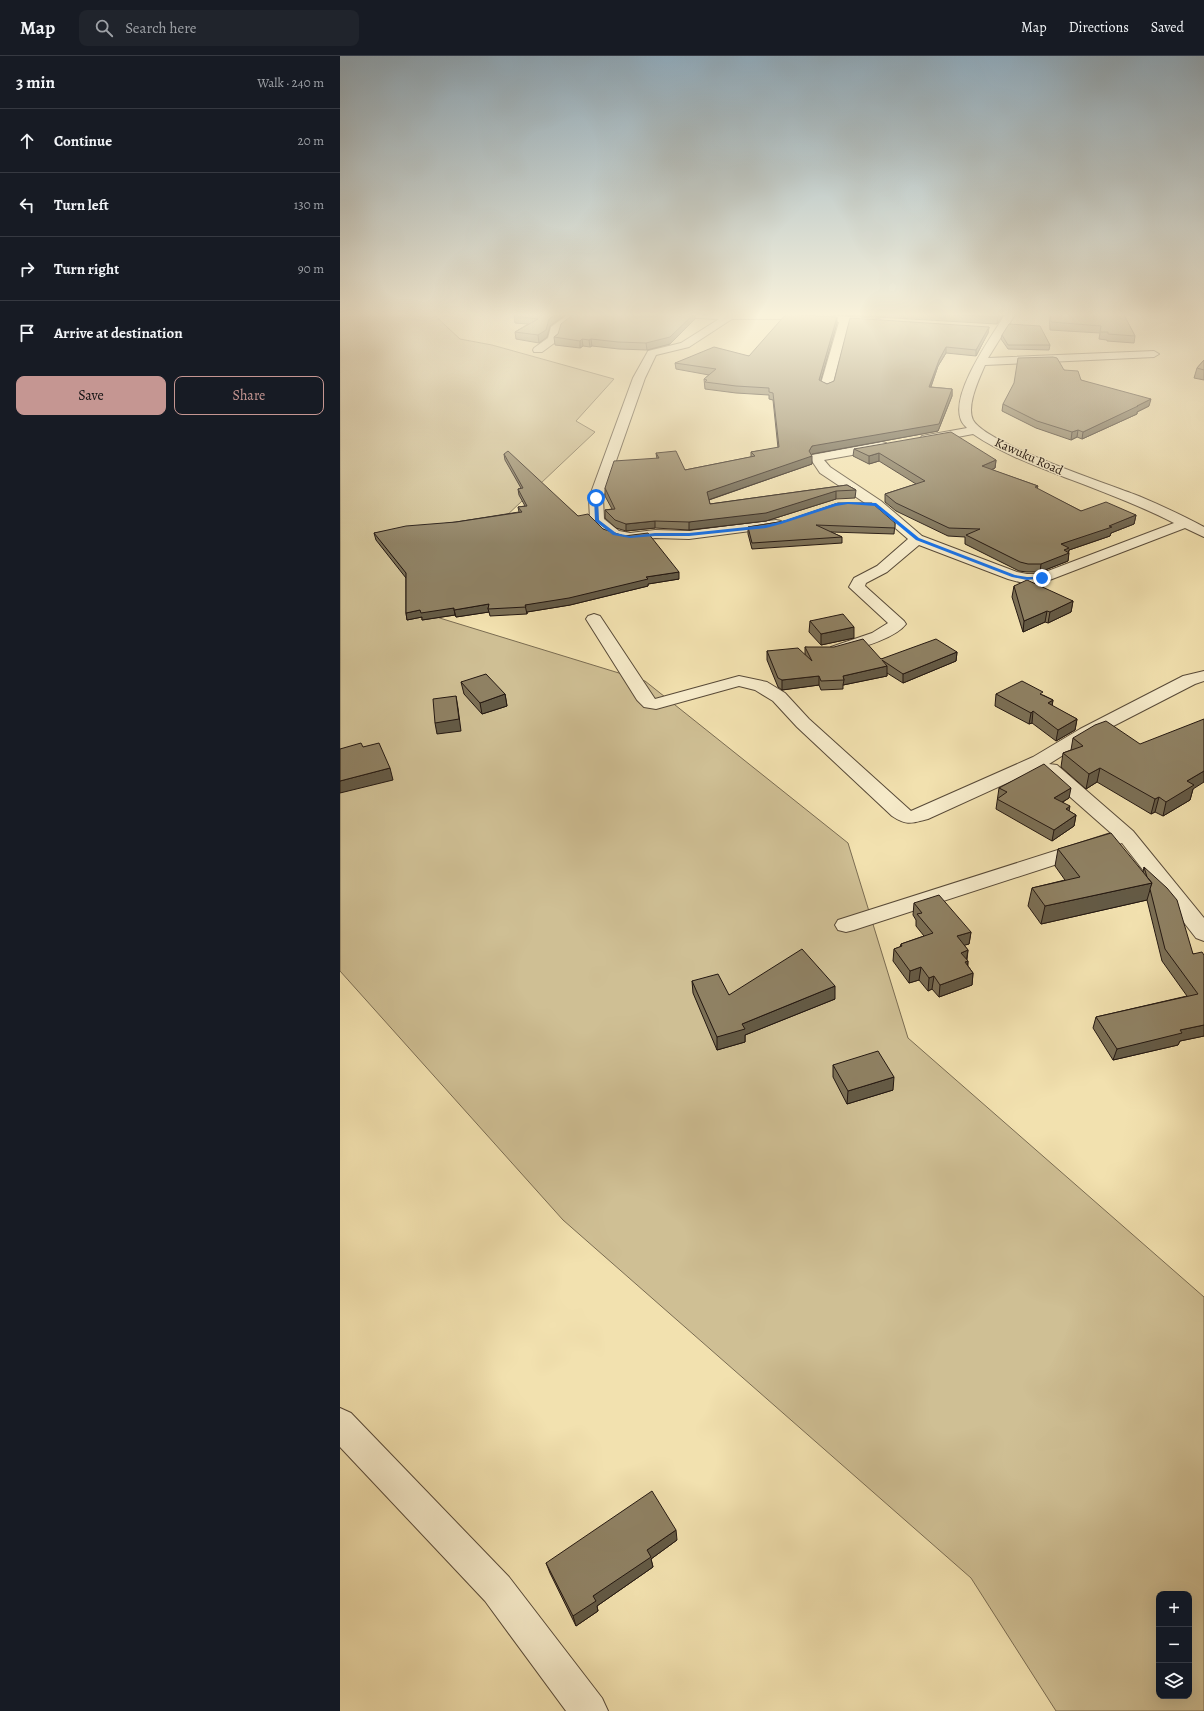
<!DOCTYPE html>
<meta charset="utf-8">
<style>
:root{--surface:#171b24;--page:#20242c;--text:#f1f3f6;--muted:#9ea1a6;--line:#363941;--accent:#c59692}
body{margin:0;font-family:Alegreya,serif;background:var(--page);color:var(--text)}
.controls{position:absolute;right:12px;bottom:12px;display:grid;overflow:hidden;border-radius:8px;box-shadow:0 4px 16px #0002}
.controls button{width:36px;height:36px;display:grid;place-items:center;padding:0;border:0;border-bottom:1px solid var(--line);background:var(--surface);color:var(--text);font:20px sans-serif}
.stop{position:absolute;width:12px;height:12px;margin:-9px;border:3px solid #1a73e8;border-radius:50%;background:#fff}
.stop.end{background:#1a73e8;border-color:#fff;box-shadow:0 1px 4px #0008}
.list{margin:0;padding:0;list-style:none}
h2{display:flex;justify-content:space-between;align-items:center;height:52px;margin:0;padding:0 16px;font-size:17px}
h2 small{font-size:13px;font-weight:400;color:var(--muted)}
.list li{display:grid;grid-template-columns:26px 1fr auto;gap:12px;align-items:center;box-sizing:border-box;height:64px;padding:0 16px;border-top:1px solid var(--line)}
.list b{display:block;font-size:15px;white-space:nowrap}
.list em{font-size:13px;font-style:normal;color:var(--muted)}
.actions{display:flex;gap:8px;padding:12px 16px}
.actions a{flex:1;padding:9px 0;border:1px solid var(--accent);border-radius:8px;text-align:center;font-size:14px;color:var(--accent)}
.actions .main{background:var(--accent);color:#111}
.icon{flex:none;width:22px;height:22px;fill:none;stroke:currentColor;stroke-width:2;stroke-linecap:round;stroke-linejoin:round}
.map{position:relative;flex:none;width:864px;height:1655px;overflow:hidden}
header{display:flex;align-items:center;gap:24px;box-sizing:border-box;height:56px;padding:0 20px;background:var(--surface);border-bottom:1px solid var(--line)}
header strong{font-size:19px}
nav{display:flex;gap:22px;margin-inline-start:auto;font-size:14px}
.search{width:280px;height:36px;background:var(--page);display:flex;align-items:center;gap:10px;box-sizing:border-box;padding:0 14px;border-radius:8px;color:var(--muted);font-size:15px}
main{display:flex}
aside{flex:1;background:var(--surface)}
.map>svg:first-child{display:block}
</style>
<header>
<strong>Map</strong>
<div class="search"><svg class="icon" aria-label="search" viewBox="0 0 24 24"><circle cx="10" cy="10" r="6"/><path d="M15 15l6 6"/></svg>Search here</div>
<nav><a>Map</a><a>Directions</a><a>Saved</a></nav>
</header>
<main>
<aside>
<h2>3 min<small>Walk · 240 m</small></h2>
<ul class="list">
<li><svg class="icon" aria-label="ahead" viewBox="0 0 24 24"><path d="M12 20V5M6 11l6-6 6 6"/></svg><div><b>Continue</b></div><em>20 m</em></li>
<li><svg class="icon" aria-label="left" viewBox="0 0 24 24"><path d="M17 20v-9H6M10 6l-5 5 5 5"/></svg><div><b>Turn left</b></div><em>130 m</em></li>
<li><svg class="icon" aria-label="right" viewBox="0 0 24 24"><path d="M7 20v-9h11M14 6l5 5-5 5"/></svg><div><b>Turn right</b></div><em>90 m</em></li>
<li><svg class="icon" aria-label="arrive" viewBox="0 0 24 24"><path d="M6 21V4h12l-3 4 3 4H6"/></svg><div><b>Arrive at destination</b></div></li>
</ul>
<div class="actions"><a class="main">Save</a><a>Share</a></div>
</aside>
<div class="map">
<svg width="864" height="1655" viewBox="0 0 864 1655">
<rect width="100%" height="100%" fill="#f2e1af"/>
<filter id="stains"><feTurbulence type="fractalNoise" baseFrequency=".005" numOctaves="4"/><feColorMatrix values="0 0 0 0 .2 0 0 0 0 .09 0 0 0 0 .02 0 0 0 .5 -.17"/></filter>
<radialGradient id="worn" r=".72"><stop offset=".6" stop-color="#630" stop-opacity="0"/><stop offset="1" stop-color="#630" stop-opacity=".3"/></radialGradient>
<!-- green -->
<path fill="#cfbf94" stroke="#7a6c52" fill-rule="evenodd" d="M0 257H92L120 283 152 289 274 323 236 365 255 376 127 497 80 556 305 625 508 787 568 982 864 1241V1655H716L631 1522 223 1164 0 915ZM819 1538H849V1640H819Z"/>
<g fill="none" stroke-linecap="round" stroke-linejoin="round">
<!-- street casing -->
<g stroke="#584a38" stroke-width="2">
<path id="street" d="M230 257H241L220 274 217 285 202 296H194L193 294 194 292 208 282 211 271Z
M309 257H452L539 263 544 266 539 269 509 267 492 331 486 334 480 331 499 266 452 263H392L349 291 316 299 305 322 263 442 264 463 279 475 290 477 315 474 349 475 436 464 441 465 443 468 441 471 349 483 315 482 290 485 269 481 250 464 249 442 293 322 307 297 308 295 341 287 379 263 314 260Z
M666 257H676L648 302 814 295 819 298 814 301 645 309C639 323 626 350 633 364 646 388 771 429 801 441 822 450 844 460 864 471V481L845 472 707 525 687 528 668 523 579 489 547 516 526 527 525 530 564 565 566 568C556 582 520 592 503 597L497 599 491 597 489 594 491 591 532 577 548 567 509 531 514 522 537 510 568 483 531 451 480 417 470 402 472 399 542 386 546 387 548 390 546 393 484 404 490 411 541 445 582 480 677 516 687 518H700L834 467C799 449 761 435 724 421 693 409 661 397 633 378L586 387 582 386 580 383 582 380 627 372C625 370 622 367 621 364 610 337 652 280 666 257Z
M254 558 260 560 315 643 399 620 427 626 445 637 469 663 571 755 693 701 740 673 843 620 864 615V625L855 628 752 681 709 708 717 709 793 775 864 862V885L856 882 782 787 514 874 506 876 498 874 495 869 498 864 771 777 703 717 701 713 702 711 588 763C572 767 567 770 552 760L457 671 433 645 415 634 399 630 316 653 304 651 297 644 246 563 248 560Z
M0 1352 11 1357 169 1521 262 1642 268 1655H226L145 1545 0 1391Z"/>
</g>
<!-- street -->
<use href="#street" fill="#f7eccb" fill-rule="evenodd"/>
</g>
<!-- wall -->
<path fill="#7b6f55" stroke="#241811" d="M228 257 210 270 207 281 199 287 176 283 175 276 188 268 175 267 174 260Z
M355 257V263L330 288 307 294 279 293 252 290 250 291 243 290 240 292 215 289 214 281 218 278Z
M468 257H665L657 268Z
M709 257H783L795 280 794 287 767 285V284L759 283 760 277 710 274Z
M497 267 480 325 487 328 649 271 648 277 636 300 606 297 598 310 591 331 612 333V340L598 375 472 398 471 399 472 408 369 444 370 448 507 429 516 434 515 442 496 443 426 465 349 474 315 472 286 475 276 472 265 462V454L272 453 265 440V432L317 403 316 397 345 414 411 401V396L438 392 433 344 429 343V339L396 337 365 333 364 323 369 319 336 313 335 307 409 300Z
M662 279 710 289 709 294 668 293 661 283Z
M864 304V324L854 322 857 312Z
M724 314 741 324 809 350 797 356V358L742 383 737 381 731 384 696 372 662 355 663 348Z
M514 393 656 404 655 412 652 414 698 430 697 433 741 455 796 459 794 468 771 477 770 480 729 494 728 505 700 516H687L679 515 625 488V481L608 480 556 455 545 446V438L576 428 539 405 529 408 513 400Z
M164 398 238 460 263 473 339 523 308 528V530L230 549 187 556V558L150 560 149 556 116 561 115 559 82 564V561L67 564 66 557V522L36 484 34 477 116 466 179 456 178 451 185 450 179 439 178 433 181 432 165 404Z
M445 465 555 467 554 478 491 476 502 481V487L412 493 408 478V471Z
M674 530 733 545 731 556 708 567 705 566 683 576 672 541Z
M470 565 514 582 481 589 469 576Z
M465 591 541 603 617 596 616 605 563 627 547 617V620L503 629V633L481 634 479 629 442 634 438 631 427 604V595L465 599Z
M121 626 165 638 167 650 142 658 124 638Z
M656 638 703 639 713 644 712 650 737 663 735 674 716 685 692 667 689 668 655 650Z
M733 682 853 733 850 744 823 760 815 756 811 758 757 726 746 733 721 711 723 697 731 694Z
M659 732 729 742 723 746 729 755 736 759 734 770 712 785 656 753Z
M718 793 803 816 804 811 853 898 864 899V980L840 985 838 989 773 1004 753 972 756 961 847 940 822 905 807 844 701 868 688 850 692 832 725 824 715 810Z
M574 847 631 876 629 888 624 889 628 894 627 904 628 905V910L633 917 632 929 599 941 592 933 588 935 579 924 569 927 553 905 554 893 560 891 561 888 584 880 576 870V864L573 859Z
M352 925 389 939 495 943 405 979V986L377 994 353 937Z
M493 1009 553 1034 507 1048 493 1021Z
M337 1484 311 1503 313 1511 257 1550 258 1555 236 1570 210 1517 206 1507Z"/>
<!-- shaded-wall -->
<path fill="#645a45" stroke="#241811" d="M218 257H228L210 270 207 281 199 287 198 279 209 263Z
M355 257V263L330 288 307 294 306 287Z
M661 257H665L657 268 658 261Z
M497 261V267L479 331V324Z
M649 271 648 277 636 300V294Z
M242 283 243 290 240 292V285Z
M251 283 252 290 250 291 249 284Z
M606 291V297L598 310 588 338 589 331 599 304Z
M612 333V340L598 375 472 398 470 401 472 400V408L368 444 367 436 469 395 472 390Z
M811 343 809 350 797 356V358L742 383 743 376Z
M738 374 737 381 731 384 732 376Z
M539 397V405L529 408V400Z
M656 404 655 412 641 418 642 410Z
M496 435V443L426 465 349 474V466Z
M796 459 794 468 771 477 770 480 729 494 728 497H729L728 505 700 516 701 508 721 488Z
M315 465V472L286 475V468Z
M339 516V523L308 528V530L230 549 187 556V558L185 549 306 521Z
M733 545 731 556 708 567 710 556Z
M149 548 148 553 149 556 116 561 114 554Z
M114 552 115 559 82 564V561L67 564 66 557 80 554Z
M707 555 705 566 683 576 684 565Z
M514 571V582L481 589V578Z
M617 596 616 605 563 627V618Z
M547 610V620L503 629 504 624 503 620Z
M479 620V629L442 634V624Z
M165 638 167 650 142 658 140 647Z
M116 640 118 652 121 675 97 678 95 667Z
M713 644 711 656 708 647Z
M693 655 692 667 689 668 691 657Z
M737 663 735 674 716 685 718 674Z
M50 712 53 724 0 737V725Z
M760 712 757 726 746 733 749 718Z
M864 715V726L853 733 850 744 823 760 826 746 847 725Z
M731 732 729 742 712 752 714 742Z
M819 741 815 756 811 758 815 743Z
M730 750 728 761 726 753Z
M736 759 734 770 712 785 714 774Z
M812 827 807 844 701 868 705 850Z
M631 876 629 888 615 892 617 880Z
M628 894 626 906 628 905 626 918 621 897Z
M581 911 579 924 569 927 570 915Z
M633 917 632 929 599 941 600 929Z
M594 920 592 933 588 935 589 922Z
M495 930V943L405 979V986L377 994V981L402 968Z
M864 969V980L840 985 838 989 773 1004 777 993 840 974Z
M554 1021 553 1034 507 1048 508 1035Z
M336 1474 337 1484 311 1503 313 1511 257 1550 258 1555 236 1570 233 1560 253 1540 307 1494Z"/>
<!-- building -->
<path fill="#8f8163" stroke="#241811" d="M180 257H218L209 263 206 274 198 279 175 276 198 263 174 260Z
M235 257H355L330 281 306 287 278 286 251 283 249 284 242 283 240 285 214 281 218 278 221 268Z
M580 257H661L658 261Z
M710 257H783L795 280 768 278V276H760L761 270 711 266Z
M446 258 497 261 479 324 487 328 494 325 510 262 649 271 636 294 606 291 599 304 589 331 612 333 599 368 472 390 469 395 472 400 367 436 370 448 507 429 516 434 496 435 426 457 349 466 315 465 286 468 275 464 265 454 275 453 265 432 274 405 319 402 316 397 336 395 345 414 415 400 411 396 439 391 433 337 429 336V332L396 330 365 326 367 324 364 323 376 313 335 307 374 291 409 300Z
M669 268 700 270 710 289H668L662 279Z
M713 301 717 302 724 314 738 315 741 324 811 343 797 350H798L743 376 738 374 732 376 697 365 663 348 674 327 678 302Z
M864 304V314L857 312Z
M611 376 656 404 642 410 698 430 695 431 741 455 766 446 796 459 769 470 772 471 721 488 729 492 724 494 729 497 701 508H688L680 506 626 479 640 473 609 472 556 447 545 438 585 425 539 397 529 400 514 393Z
M168 395 238 460 248 458 263 473 284 480 308 477 339 516 306 521 308 523 229 542 185 549 186 551 148 553 149 548 114 554V552L81 557 80 554 66 557V517L34 477 66 470 116 466 182 456 178 451 187 450 178 433 183 432 164 398Z
M498 447H532L555 467V472L476 469 502 481 412 487 408 471 445 465Z
M687 524 733 545 710 556 707 555 684 565 674 530Z
M503 558 514 571 481 578 470 565Z
M523 583 541 603 596 583 617 596 563 618 542 604 547 610 503 620 504 624 481 625 479 620 442 624 438 622 427 595 458 592 472 605 465 591H494Z
M146 618 165 638 140 647 121 626Z
M682 625 703 636 700 638 713 644 708 647 737 663 718 674 693 655 691 657 656 638Z
M116 640 119 663 95 667 93 643Z
M864 663V715L847 725 854 729 826 746 819 741 815 743 760 712 749 718 723 697 743 690 733 682 755 669 766 665 800 688Z
M21 687 23 691 39 687 50 712 0 725V693Z
M704 708 731 732 714 742 730 750 726 753 736 759 714 774 657 743 667 736 659 732Z
M771 777 812 827 705 850 692 832 740 821 718 793Z
M804 811 827 832 837 844 853 898 862 896 864 899V969L840 974 842 977 777 993 756 961 858 938 825 893 810 833 812 827 807 821Z
M599 839 631 876 617 880 628 894 621 897 628 905 625 906 633 917 600 929 594 920 589 922 581 911 570 915 554 893 562 890 561 888 593 877 577 858 582 857 574 847Z
M462 893 495 930 402 968 405 973 377 981 352 925 378 918 389 939Z
M538 995 554 1021 508 1035 493 1009Z
M312 1435 336 1474 307 1494 311 1501 253 1540 256 1545 233 1560 206 1507Z"/>
<!-- sky -->
<linearGradient id="sky" x2="0" y2="1"><stop stop-color="#90abbc"/><stop offset="0.53" stop-color="#f9f2db"/><stop offset="1" stop-color="#f9f2db" stop-opacity="0"/></linearGradient>
<rect width="864" height="488" fill="url(#sky)"/>
<!-- route -->
<path fill="#1a73e8" d="M256 441 258 442 259 464 276 477 290 480 315 477H349L426 469 439 466 496 447 508 446 536 447 579 482 675 519 687 521H702L704 522 687 524 672 521 576 484 535 450 508 448 496 450 441 468 426 472 349 480H315L290 482 273 479 255 465 254 442Z"/>
<g text-anchor="middle" dominant-baseline="central" stroke-width="3" stroke-linejoin="round" paint-order="stroke">
<!-- far-street labels -->
<g font-size="13" fill="#241811" stroke="#f7eccb">
<text transform="translate(689 400) rotate(24)">Kawuku Road</text>
</g>
</g>
<rect width="100%" height="100%" filter="url(#stains)"/>
<rect width="100%" height="100%" fill="url(#worn)"/>
</svg>
<div class="controls">
<button>+</button>
<button>−</button>
<button><svg class="icon" aria-label="layers" viewBox="0 0 24 24"><path d="M12 4l9 5-9 5-9-5zM3 14l9 5 9-5"/></svg></button>
</div>
<div class="stop" style="left:256px;top:442px"></div>
<div class="stop end" style="left:702px;top:522px"></div>
</div>
</main>
